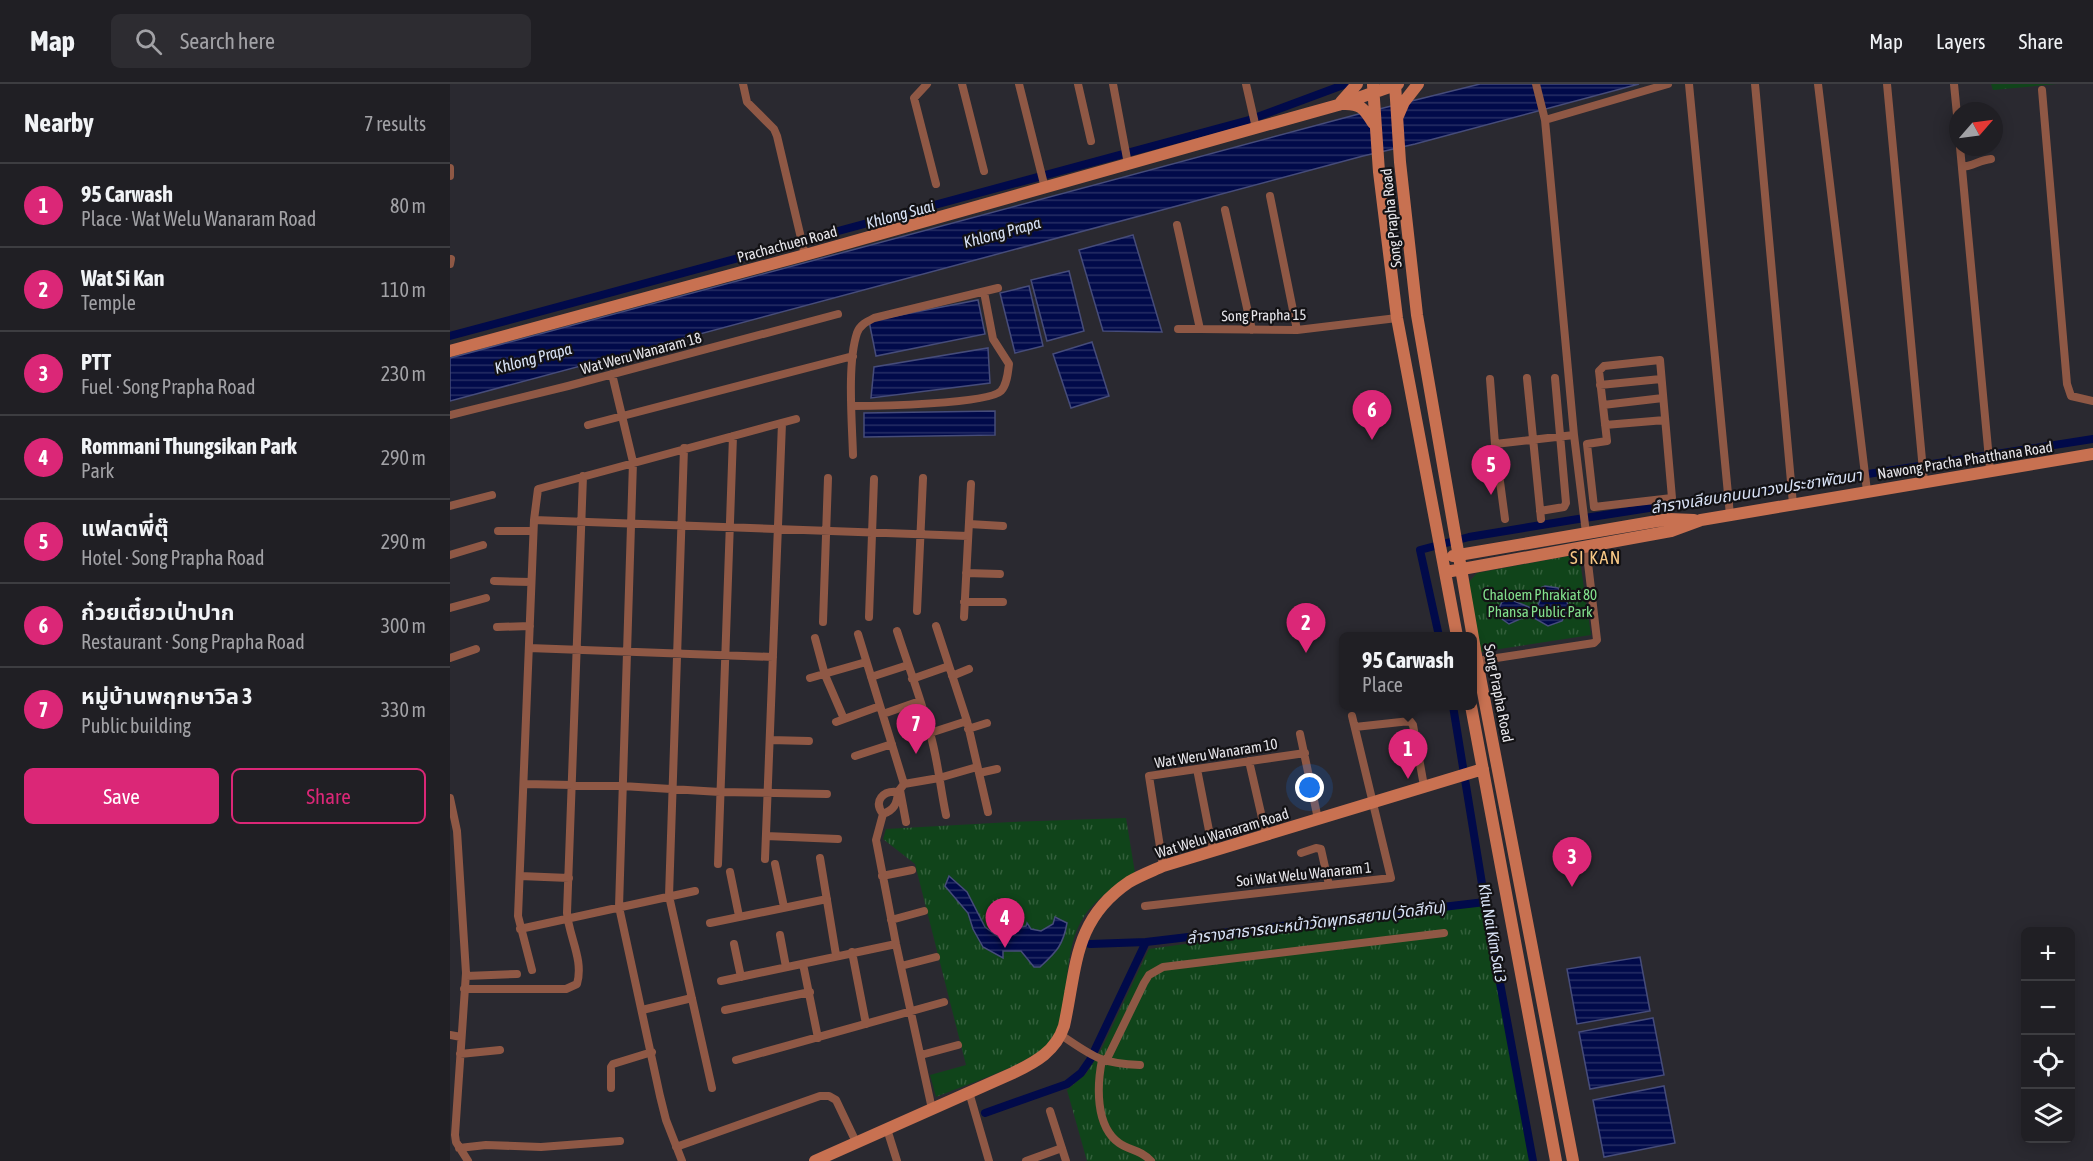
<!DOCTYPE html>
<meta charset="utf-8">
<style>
:root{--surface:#201f24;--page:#2d2c31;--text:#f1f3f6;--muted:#a2a2a6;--line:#3d3d41;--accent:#db2777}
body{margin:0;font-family:"Asap Condensed","Noto Sans Thai",sans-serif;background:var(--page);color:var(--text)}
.controls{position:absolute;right:18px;bottom:18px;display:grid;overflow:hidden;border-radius:9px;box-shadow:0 3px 15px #0003}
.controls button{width:54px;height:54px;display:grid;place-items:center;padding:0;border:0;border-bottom:2px solid var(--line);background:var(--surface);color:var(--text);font:30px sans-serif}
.compass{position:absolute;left:1499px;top:18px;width:54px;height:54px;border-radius:50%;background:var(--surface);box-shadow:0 3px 15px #0003;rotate:62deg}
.you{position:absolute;left:860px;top:704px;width:21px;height:21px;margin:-15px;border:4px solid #fff;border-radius:50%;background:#1a73e8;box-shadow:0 0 0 9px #1a73e833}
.badge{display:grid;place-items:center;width:39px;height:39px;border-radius:50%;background:var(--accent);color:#fff;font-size:20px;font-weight:700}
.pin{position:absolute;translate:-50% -50px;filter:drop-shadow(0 2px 3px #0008)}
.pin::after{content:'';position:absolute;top:32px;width:21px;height:18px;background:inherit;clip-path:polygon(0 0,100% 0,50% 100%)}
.popup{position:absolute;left:889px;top:548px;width:138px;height:78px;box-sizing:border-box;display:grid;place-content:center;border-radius:9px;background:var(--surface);filter:drop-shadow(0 2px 4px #0005);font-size:20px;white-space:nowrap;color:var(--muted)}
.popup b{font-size:22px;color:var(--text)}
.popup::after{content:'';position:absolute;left:50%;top:100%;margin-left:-12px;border:12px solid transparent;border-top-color:var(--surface)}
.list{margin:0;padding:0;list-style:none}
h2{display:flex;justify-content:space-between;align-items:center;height:78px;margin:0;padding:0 24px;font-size:26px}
h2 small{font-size:20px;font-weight:400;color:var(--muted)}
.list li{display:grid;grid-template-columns:39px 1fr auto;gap:18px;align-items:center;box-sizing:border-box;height:84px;padding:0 24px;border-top:2px solid var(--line)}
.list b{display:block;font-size:22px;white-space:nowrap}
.list p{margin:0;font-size:20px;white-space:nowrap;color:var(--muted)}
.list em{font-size:20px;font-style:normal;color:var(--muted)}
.actions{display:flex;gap:12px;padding:18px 24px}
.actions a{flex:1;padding:14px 0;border:2px solid var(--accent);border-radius:9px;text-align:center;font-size:21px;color:var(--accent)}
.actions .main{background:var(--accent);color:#fff}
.icon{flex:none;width:33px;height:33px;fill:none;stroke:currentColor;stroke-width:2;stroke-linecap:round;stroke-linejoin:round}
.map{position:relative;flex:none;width:1643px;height:1077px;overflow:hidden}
header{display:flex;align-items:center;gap:36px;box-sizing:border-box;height:84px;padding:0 30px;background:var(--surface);border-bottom:2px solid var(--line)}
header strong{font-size:28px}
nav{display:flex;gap:33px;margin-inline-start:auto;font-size:21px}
.search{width:420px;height:54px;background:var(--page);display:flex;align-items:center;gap:15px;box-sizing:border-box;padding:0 21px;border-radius:9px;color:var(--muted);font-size:22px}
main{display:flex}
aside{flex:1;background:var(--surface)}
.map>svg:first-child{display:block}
</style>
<header>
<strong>Map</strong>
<div class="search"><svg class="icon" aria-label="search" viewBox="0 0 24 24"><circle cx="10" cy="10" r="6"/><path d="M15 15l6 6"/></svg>Search here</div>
<nav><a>Map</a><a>Layers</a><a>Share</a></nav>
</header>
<main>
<aside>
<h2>Nearby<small>7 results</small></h2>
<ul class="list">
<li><span class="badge">1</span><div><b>95 Carwash</b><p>Place · Wat Welu Wanaram Road</p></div><em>80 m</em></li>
<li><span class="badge">2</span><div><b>Wat Si Kan</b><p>Temple</p></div><em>110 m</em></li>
<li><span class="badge">3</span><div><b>PTT</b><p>Fuel · Song Prapha Road</p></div><em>230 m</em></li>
<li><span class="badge">4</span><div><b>Rommani Thungsikan Park</b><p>Park</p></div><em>290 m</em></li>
<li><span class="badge">5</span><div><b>แฟลตพี่ตุ๊</b><p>Hotel · Song Prapha Road</p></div><em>290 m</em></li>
<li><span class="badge">6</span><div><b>ก๋วยเตี๋ยวเป่าปาก</b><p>Restaurant · Song Prapha Road</p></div><em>300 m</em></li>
<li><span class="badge">7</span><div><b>หมู่บ้านพฤกษาวิล 3</b><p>Public building</p></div><em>330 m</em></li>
</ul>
<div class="actions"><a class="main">Save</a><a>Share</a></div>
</aside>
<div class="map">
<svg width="1643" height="1077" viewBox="0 0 1643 1077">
<defs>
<pattern id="grass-tufts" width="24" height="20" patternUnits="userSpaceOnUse" patternTransform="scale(1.5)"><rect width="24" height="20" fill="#10441a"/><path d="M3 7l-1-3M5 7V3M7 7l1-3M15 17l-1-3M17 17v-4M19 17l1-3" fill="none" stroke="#335f3b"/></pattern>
<pattern id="water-rules" width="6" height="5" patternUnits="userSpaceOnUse" patternTransform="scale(1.5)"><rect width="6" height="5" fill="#010a4a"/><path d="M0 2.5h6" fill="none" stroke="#262e64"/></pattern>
</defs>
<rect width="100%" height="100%" fill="#2a2930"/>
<!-- grass -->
<path fill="url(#grass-tufts)" d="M1541 0H1607L1543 6Z
M1129 470 1141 551 1030 568 1018 499 1027 489Z
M676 734 685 789C666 801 645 815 633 834 618 858 618 892 614 919 613 930 609 949 601 958 579 981 517 1000 486 1013L480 991 516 981 465 780 433 755 436 745 561 738Z
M1035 818 1083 1077H637L617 1006 636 990 650 968 699 865Z"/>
<!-- water -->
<path fill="url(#water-rules)" stroke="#464c7a" stroke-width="1.5" d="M1030 0H1189L965 60 913 72 0 317V274L905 31Z
M683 151 712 248 653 247 629 166Z
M619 187 634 247 597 257 581 196Z
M579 202 593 262 565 269 550 209Z
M528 216 535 250 426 272 419 237Z
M642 258 659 312 621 324 603 270Z
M538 264 540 299 421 314 424 283Z
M545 327V351L414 353V329Z
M1095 502 1108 504 1116 514 1119 525 1112 537 1098 542 1079 531 1059 540 1052 535 1048 526 1052 518 1059 515 1086 526 1093 509 1090 504Z
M499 792 517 808 535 843 550 854 570 843 576 842 577 839 581 845 591 847 603 840 605 833 617 839C613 862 606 868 590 883H584L571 867H553V874L533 863 523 845 518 829 495 802Z
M1190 873 1200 927 1127 940 1117 885Z
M1203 934 1214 991 1140 1005 1129 948Z
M1214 1002 1225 1059 1154 1073 1143 1016Z"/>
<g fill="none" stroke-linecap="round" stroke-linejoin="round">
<!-- canal -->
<path stroke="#010a4a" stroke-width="8" d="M0 252 799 36 896 0
M989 552 970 466 1019 453 1122 436 1643 355
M1003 622 1035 818 1083 1077
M640 860 696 858
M535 1029 617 1000 631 989 640 976 696 858 1035 818"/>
<!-- street -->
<path stroke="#8f5845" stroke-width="8" d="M293 0 297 18 324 45 327 52 355 171
M477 0 464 14 486 100
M512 0 534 87
M569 0 595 104
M628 0 641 57
M663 0 678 80
M796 0 806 44
M1086 0 1095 36 1124 351 1136 449
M1239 0 1280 431
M1305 0 1343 420
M1368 0 1417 407
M1437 0 1474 397
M1504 0 1508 41
M1592 6 1617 300 1621 312 1643 317
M1095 36 1218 0
M1510 63 1540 386
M1512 83C1523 82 1530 76 1541 75
M0 84V92
M820 112 847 246
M775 126 802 246
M727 141 750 245 847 246 947 234
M0 180 1 175
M728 245H750
M1210 276 1222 414 1144 423 1137 360 1157 357 1149 287 1154 282Z
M162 290 183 378 169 823 210 1012 216 1036 232 1077
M1077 294 1091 435
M1040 295 1045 360
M1150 301 1211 295
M1153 321 1213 314
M402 322C425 322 538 320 551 307 557 301 558 288 559 280L543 255 534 208
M0 331 118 302 388 230
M138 341 403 272
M1155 341 1215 336
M234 364 219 812 262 1004
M403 371C402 338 397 279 407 249 410 241 416 238 424 234L548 204
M0 422 42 411
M1090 427 1114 423 1116 419 1105 294
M1055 435 1045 360 1124 351
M84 436 518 452
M519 440 553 442
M48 447H83
M0 471 33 461
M516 489 550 490
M44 497 81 498
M514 518H553
M0 524 36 514
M467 527 473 394
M419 533 424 395
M514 533 521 400
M373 538 378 394
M486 542 517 637 538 728
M47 543 80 542
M447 547C458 581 471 615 480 649 488 676 490 703 496 731
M408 550 454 700 448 708C433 706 423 717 433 730L426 756 446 860 482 1025
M365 554 375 591 394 635
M79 564 323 573
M0 574 26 565
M1027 577 1144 559 1147 556 1136 462
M502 592 519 585
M421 593 458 581
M360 594 416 578
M462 595 499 582
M433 630 470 617
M386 638 430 622
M905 643 960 637 963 641 974 702
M518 645 537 639
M480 649 517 637
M850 650 868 735
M320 656 359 657
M405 672 442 660
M799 677 816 751
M747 685 763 767
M529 689 547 685
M74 700 172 702 270 708 377 710
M454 700 489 694 527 683
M450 706 456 738
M0 714 7 747 16 889 5 1051 6 1058 18 1077
M433 730C444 726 447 720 448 708
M316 752 388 755
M851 769 866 764 871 765 879 801
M370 774 386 871
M315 775 332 339
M268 780 283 352
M325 780 334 823
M713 782 699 692 855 669
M280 788 289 832
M70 792 119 794
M432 792 462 786
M695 822 941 794 902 632
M441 836 474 827
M260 839 377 815
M70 845 245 807
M330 851 336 883
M284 860 291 893
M402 868 416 940
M353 880 368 954
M451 882 486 873
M82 886 68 832 84 436 88 405 346 335
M16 892 67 890
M271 897 446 860
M14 905H116L127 900C134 876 119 853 117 829L133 392
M192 926 242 914
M275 926 360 908
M0 951 11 953
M611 951C644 973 649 979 690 981
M10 970 50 966
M471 971 508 961
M286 976 494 918
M652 976C647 1001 645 1042 669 1059 680 1067 690 1065 701 1077
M656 977 694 899 699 891 713 883 994 849
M161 1004V983L163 980 202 968
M519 1008 539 1077
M600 1027 616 1077
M437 1045 447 1077
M226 1063 370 1012H379L386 1016 406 1058
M9 1064 36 1061 91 1063 170 1057
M576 1077 612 1064"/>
<!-- secondary -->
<path stroke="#c87151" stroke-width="12" d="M945 0 950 78 967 231 1027 577 1123 1077
M923 1 929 88 947 234 1007 552
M891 18 907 0
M892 20C910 19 914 24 923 39
M948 32 954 18 968 0
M0 267 355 171 791 48 888 21 948 0
M1003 472 1219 435 1244 436
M996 488 1221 447 1251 436 1643 370
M1021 622 1106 1077
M365 1077 563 989C586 978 606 967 614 942 627 883 623 836 679 798 689 792 702 787 713 782L1033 685"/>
</g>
<g text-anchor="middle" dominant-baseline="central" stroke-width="4.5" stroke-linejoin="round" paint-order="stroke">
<!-- street labels -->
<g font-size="15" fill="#e6e5ea" stroke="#131215">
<text transform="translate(941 134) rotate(-96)">Song Prapha Road</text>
<text transform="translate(337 160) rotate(-15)">Prachachuen Road</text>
<text transform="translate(814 231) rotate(-1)">Song Prapha 15</text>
<text transform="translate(191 269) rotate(-15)">Wat Weru Wanaram 18</text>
<text transform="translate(1515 376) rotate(-9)">Nawong Pracha Phatthana Road</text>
<text transform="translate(1049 609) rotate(79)">Song Prapha Road</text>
<text transform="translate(766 669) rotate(-9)">Wat Weru Wanaram 10</text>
<text transform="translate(772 749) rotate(-17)">Wat Welu Wanaram Road</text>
<text transform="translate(854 790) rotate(-6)">Soi Wat Welu Wanaram 1</text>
</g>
<!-- park labels -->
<g font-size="15" fill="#82df8c" stroke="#131215">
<text x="1090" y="510">Chaloem Phrakiat 80<tspan x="1090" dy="17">Phansa Public Park</tspan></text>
</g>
<!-- water labels -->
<g font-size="16" font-style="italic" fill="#d9e3f7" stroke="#131215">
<text transform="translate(450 130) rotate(-15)">Khlong Suai</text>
<text transform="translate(552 148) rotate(-15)">Khlong Prapa</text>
<text transform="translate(83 274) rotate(-15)">Khlong Prapa</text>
<text transform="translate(1306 407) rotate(-9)">ลำรางเลียบถนนนาวงประชาพัฒนา</text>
<text transform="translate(866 838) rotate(-7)">ลำรางสาธารณะหน้าวัดพุทธสยาม (วัดสีกัน)</text>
<text transform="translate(1043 849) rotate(80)">Khu Nai Kim Sai 3</text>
</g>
<!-- quarter labels -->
<g font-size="18" letter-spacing="1.5" fill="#f9c986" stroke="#131215">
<text x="1146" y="473">SI KAN</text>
</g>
</g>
</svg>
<div class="controls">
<button>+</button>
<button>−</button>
<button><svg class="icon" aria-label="locate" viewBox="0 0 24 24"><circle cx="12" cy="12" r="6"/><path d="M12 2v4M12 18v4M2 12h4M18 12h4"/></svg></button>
<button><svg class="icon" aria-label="layers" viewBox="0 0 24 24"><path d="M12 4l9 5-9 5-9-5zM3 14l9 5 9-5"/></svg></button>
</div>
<svg class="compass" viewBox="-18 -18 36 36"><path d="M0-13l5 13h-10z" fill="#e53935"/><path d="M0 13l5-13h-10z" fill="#a2a2a6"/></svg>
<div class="you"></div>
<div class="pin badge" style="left:958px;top:695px">1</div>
<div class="popup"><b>95 Carwash</b>Place</div>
<div class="pin badge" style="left:856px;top:569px">2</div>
<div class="pin badge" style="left:1122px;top:803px">3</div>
<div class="pin badge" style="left:555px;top:864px">4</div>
<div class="pin badge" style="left:1041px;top:411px">5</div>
<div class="pin badge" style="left:922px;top:356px">6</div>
<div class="pin badge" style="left:466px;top:670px">7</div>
</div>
</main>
